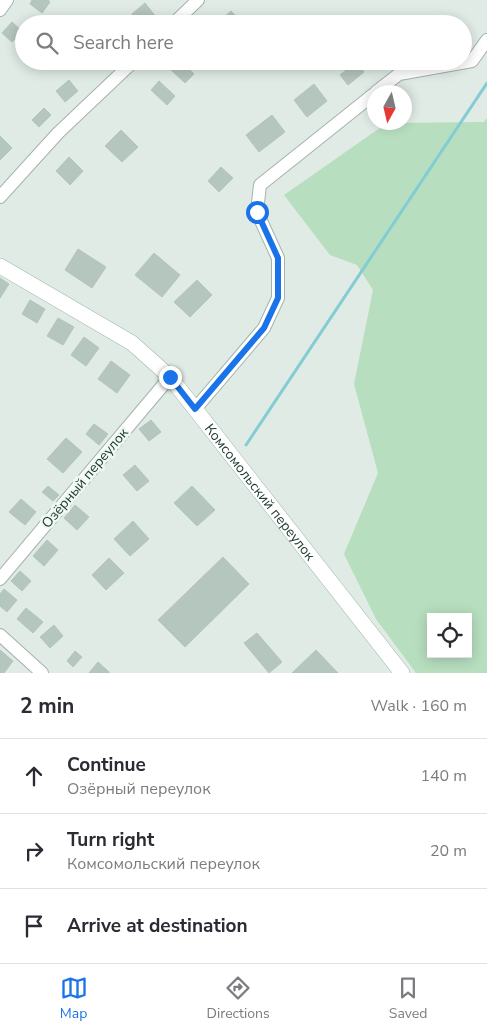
<!DOCTYPE html>
<meta charset="utf-8">
<style>
:root{--surface:#fff;--page:#f2f2f3;--text:#2b2b33;--muted:#7c7c81;--line:#e1e1e2;--accent:#1a73e8}
body{margin:0;font-family:"Nunito Sans",sans-serif;background:var(--page);color:var(--text)}
.controls{position:absolute;right:15px;bottom:15px;display:grid;overflow:hidden;border-radius:0px;box-shadow:0 2px 12px #0003}
.controls button{width:45px;height:45px;display:grid;place-items:center;padding:0;border:0;border-bottom:1px solid var(--line);background:var(--surface);color:var(--text);font:25px sans-serif}
.compass{position:absolute;left:367px;top:85px;width:45px;height:45px;border-radius:50%;background:var(--surface);box-shadow:0 2px 12px #0003;rotate:188deg}
.stop{position:absolute;width:15px;height:15px;margin:-11px;border:4px solid #1a73e8;border-radius:50%;background:#fff}
.stop.end{background:#1a73e8;border-color:#fff;box-shadow:0 1px 5px #0008}
.list{margin:0;padding:0;list-style:none}
h2{display:flex;justify-content:space-between;align-items:center;height:65px;margin:0;padding:0 20px;font-size:21px}
h2 small{font-size:16px;font-weight:400;color:var(--muted)}
.list li{display:grid;grid-template-columns:32px 1fr auto;gap:15px;align-items:center;box-sizing:border-box;height:75px;padding:0 20px;border-top:1px solid var(--line)}
.list b{display:block;font-size:19px;white-space:nowrap}
.list p{margin:0;font-size:16px;white-space:nowrap;color:var(--muted)}
.list em{font-size:16px;font-style:normal;color:var(--muted)}
.icon{flex:none;width:28px;height:28px;fill:none;stroke:currentColor;stroke-width:2;stroke-linecap:round;stroke-linejoin:round}
.map{position:relative;flex:none;width:487px;height:673px;overflow:hidden}
.search{position:absolute;background:var(--surface);box-shadow:0 2px 12px #0003;left:15px;right:15px;top:15px;height:55px;display:flex;align-items:center;gap:12px;box-sizing:border-box;padding:0 18px;border-radius:28px;color:var(--muted);font-size:19px}
.sheet{height:290px;background:var(--surface)}
nav{display:flex;justify-content:space-around;align-items:center;box-sizing:border-box;height:70px;border-top:1px solid var(--line);background:var(--surface);font-size:14px;color:var(--muted)}
nav a{display:grid;justify-items:center;gap:2px}
nav .on{color:var(--accent)}
.map>svg:first-child{display:block}
</style>
<div class="map">
<svg width="487" height="673" viewBox="0 0 487 673">
<rect width="100%" height="100%" fill="#e0ebe5"/>
<!-- green -->
<path fill="#b7debf" fill-rule="evenodd" d="M487 118V673H416L376 619 344 554 378 473 354 384 373 290 357 265 330 255 284 195 387 123 484 122ZM431 617H468V654H431Z"/>
<g fill="none" stroke-linecap="round" stroke-linejoin="round">
<!-- stream -->
<path stroke="#84ccd4" stroke-width="3" d="M246 445 487 83"/>
</g>
<!-- building -->
<path fill="#b5c6be" stroke="#b2c5bc" d="M32 0H48L50 2 42 13 30 4Z
M145 3 156 17 148 24H140L132 14Z
M231 11 244 24H224L221 20Z
M12 22 22 31 12 42 2 33Z
M176 61H180L194 74 185 83 169 68Z
M356 62 364 72 348 85 340 75Z
M69 80 78 91 65 102 56 91Z
M159 81 175 96 167 105 151 90Z
M314 84 327 101 307 117 294 100Z
M44 108 51 115 39 127 32 120Z
M272 115 285 132 259 152 246 135Z
M121 130 138 147 122 162 105 146Z
M0 136 12 148 0 160Z
M69 157 83 171 70 185 56 171Z
M221 167 233 178 219 192 208 181Z
M78 249 106 267 92 288 65 270Z
M154 253 180 275 162 297 135 275Z
M0 278 9 284 0 298Z
M197 280 212 295 190 317 174 302Z
M30 300 45 309 37 323 22 314Z
M58 318 74 327 63 345 47 336Z
M84 337 99 348 86 366 71 355Z
M111 361 130 375 117 393 98 379Z
M151 420 161 432 149 441 139 429Z
M94 424 108 434 99 445 86 434Z
M66 438 82 452 63 473 47 459Z
M135 465 149 481 137 491 123 475Z
M48 486 59 495 53 501 42 492Z
M192 486 215 510 197 526 174 503Z
M21 499 36 512 25 525 9 512Z
M75 505 89 517 77 530 64 518Z
M133 521 149 539 130 556 114 539Z
M47 540 58 550 44 566 33 556Z
M223 557 249 584 185 647 158 620Z
M109 558 124 573 106 590 92 575Z
M20 571 31 581 22 591 11 581Z
M4 589 17 600 7 612 0 606V594Z
M26 608 43 622 33 633 17 619Z
M54 625 63 636 50 648 40 637Z
M257 633 282 662 269 673 244 643Z
M0 650 13 661 4 673H0Z
M316 650 338 673H292Z
M75 651 82 657 73 667 67 661Z
M98 662 109 672V673H89Z"/>
<g fill="none" stroke-linecap="round" stroke-linejoin="round">
<!-- street casing -->
<g stroke="#a3b3ac" stroke-width="14">
<path id="street" d="M0 10 7 0
M173 24 198 0
M376 92 399 74 472 61 487 40
M0 197 58 133 134 61
M195 409 264 328 278 298V258L257 212 260 185 374 94
M0 579 170 377
M0 635 42 673"/>
</g>
<!-- secondary casing -->
<g stroke="#9eb8ad" stroke-width="16">
<g id="secondary">
<path id="s1" d="M0 266 132 343 170 377 402 673"/>
</g>
</g>
<!-- street -->
<use href="#street" stroke="#fff" stroke-width="12"/>
<!-- secondary -->
<use href="#secondary" stroke="#fff" stroke-width="15"/>
</g>
<g fill="none" stroke-linecap="round" stroke-linejoin="round">
<!-- route -->
<path stroke="#1a73e8" stroke-width="6" d="M170 377 195 409 264 328 278 298V258L257 212"/>
</g>
<g text-anchor="middle" dominant-baseline="central" stroke-width="5" stroke-linejoin="round" paint-order="stroke">
<!-- street labels -->
<g font-size="14" fill="#203c33" stroke="#f0f8f4">
<text transform="translate(85 478) rotate(-50)">Озёрный переулок</text>
<text stroke="none"><textPath href="#s1" startOffset="350">Комсомольский переулок</textPath></text>
</g>
</g>
</svg>
<div class="controls">
<button><svg class="icon" aria-label="locate" viewBox="0 0 24 24"><circle cx="12" cy="12" r="6"/><path d="M12 2v4M12 18v4M2 12h4M18 12h4"/></svg></button>
</div>
<svg class="compass" viewBox="-18 -18 36 36"><path d="M0-13l5 13h-10z" fill="#e53935"/><path d="M0 13l5-13h-10z" fill="#7c7c81"/></svg>
<div class="stop" style="left:257px;top:212px"></div>
<div class="stop end" style="left:170px;top:377px"></div>
<div class="search"><svg class="icon" aria-label="search" viewBox="0 0 24 24"><circle cx="10" cy="10" r="6"/><path d="M15 15l6 6"/></svg>Search here</div>
</div>
<section class="sheet">
<h2>2 min<small>Walk · 160 m</small></h2>
<ul class="list">
<li><svg class="icon" aria-label="ahead" viewBox="0 0 24 24"><path d="M12 20V5M6 11l6-6 6 6"/></svg><div><b>Continue</b><p>Озёрный переулок</p></div><em>140 m</em></li>
<li><svg class="icon" aria-label="right" viewBox="0 0 24 24"><path d="M7 20v-9h11M14 6l5 5-5 5"/></svg><div><b>Turn right</b><p>Комсомольский переулок</p></div><em>20 m</em></li>
<li><svg class="icon" aria-label="arrive" viewBox="0 0 24 24"><path d="M6 21V4h12l-3 4 3 4H6"/></svg><div><b>Arrive at destination</b></div></li>
</ul>
</section>
<nav>
<a class="on"><svg class="icon" aria-label="map" viewBox="0 0 24 24"><path d="M3 6l6-2 6 2 6-2v14l-6 2-6-2-6 2zM9 4v14M15 6v14"/></svg>Map</a>
<a><svg class="icon" aria-label="directions" viewBox="0 0 24 24"><path d="M12 3l9 9-9 9-9-9zM9 14v-3h6M13 9l2 2-2 2"/></svg>Directions</a>
<a><svg class="icon" aria-label="saved" viewBox="0 0 24 24"><path d="M7 4h10v16l-5-4-5 4z"/></svg>Saved</a>
</nav>
